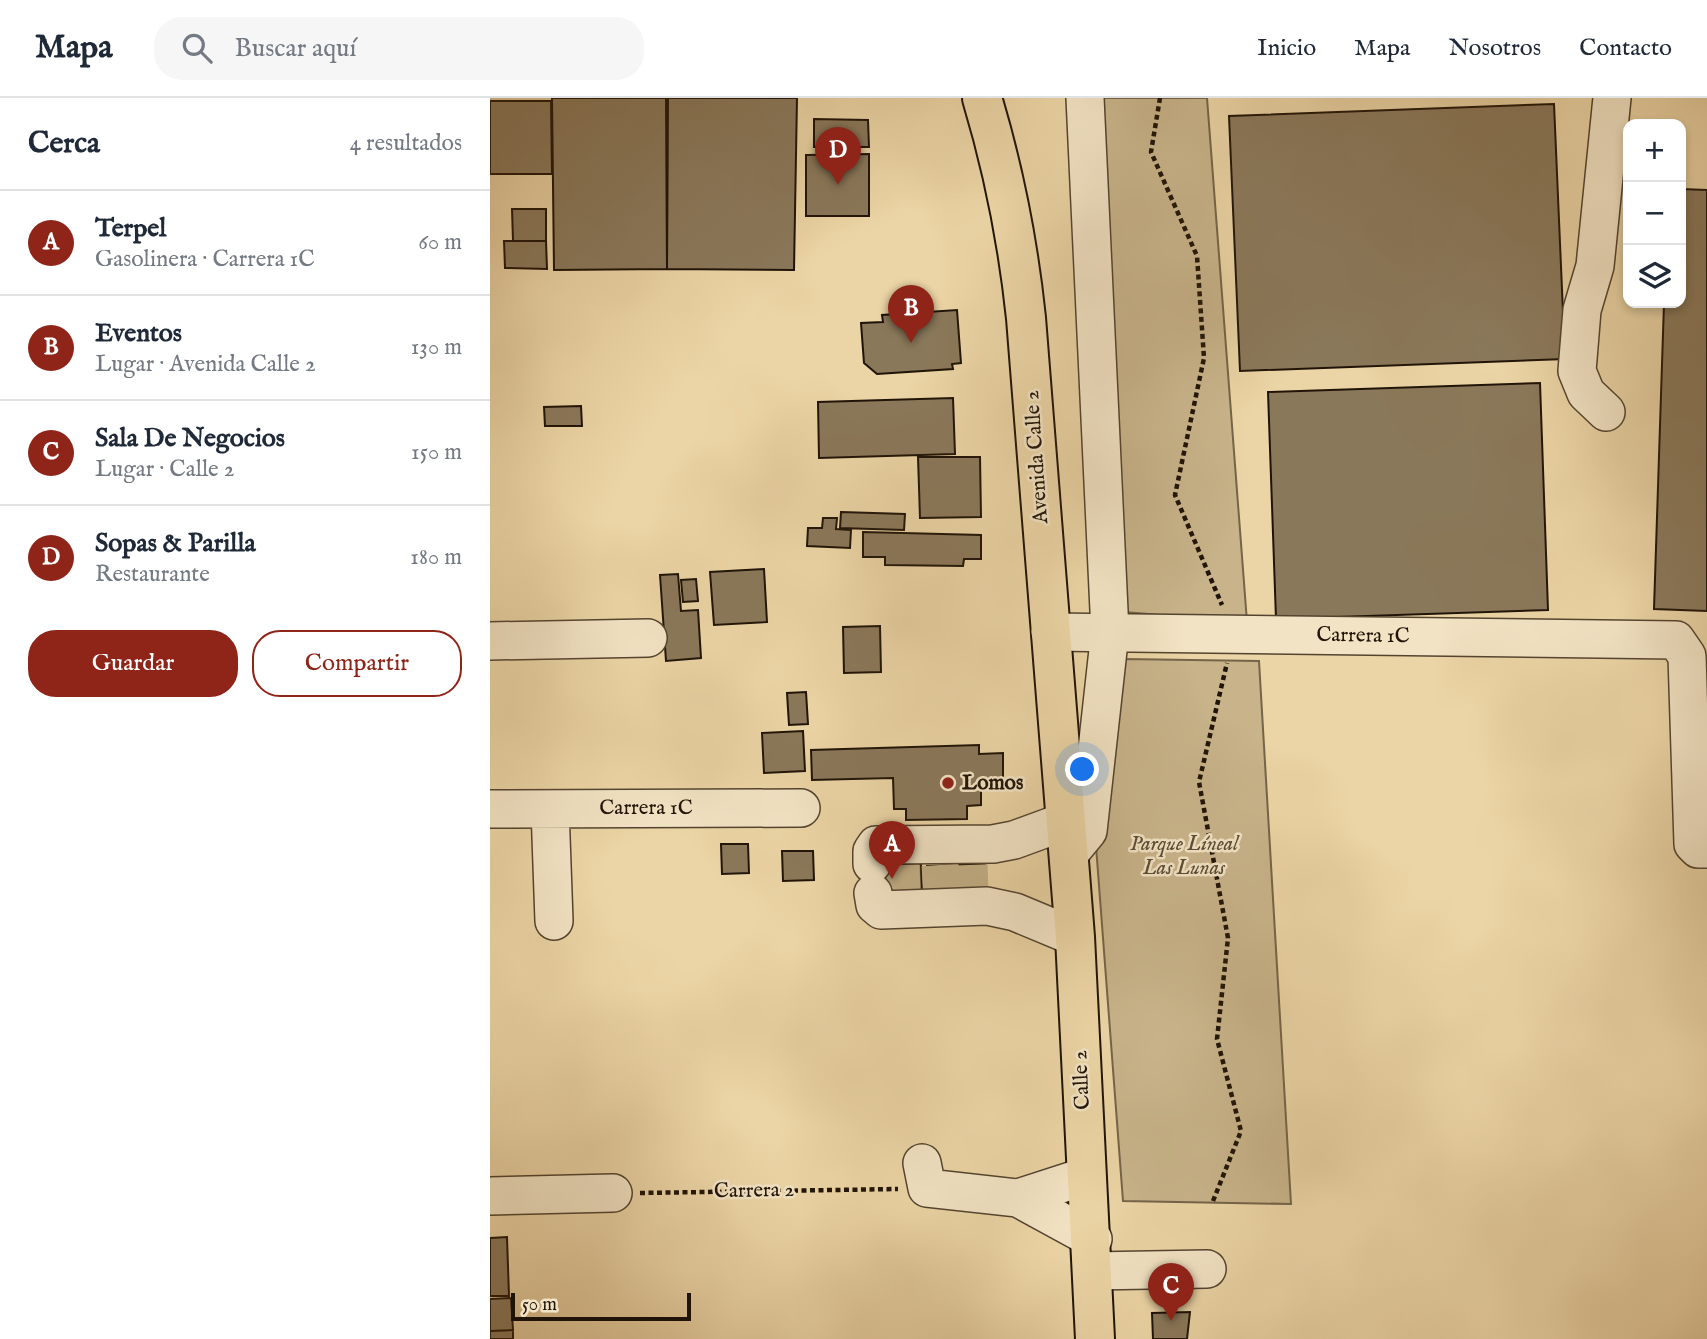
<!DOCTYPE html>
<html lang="es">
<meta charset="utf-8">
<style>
:root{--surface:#fff;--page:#f6f6f7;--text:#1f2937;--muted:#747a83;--line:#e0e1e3;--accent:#8f2418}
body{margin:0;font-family:"IM FELL English",serif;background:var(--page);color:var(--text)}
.controls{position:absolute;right:21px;top:21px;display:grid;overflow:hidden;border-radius:14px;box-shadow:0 4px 10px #0003}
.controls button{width:63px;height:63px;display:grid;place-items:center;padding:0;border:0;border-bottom:2px solid var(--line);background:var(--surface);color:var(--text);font:35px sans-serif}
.scale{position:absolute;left:21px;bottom:18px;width:180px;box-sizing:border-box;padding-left:7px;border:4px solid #201408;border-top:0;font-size:19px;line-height:24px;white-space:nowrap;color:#201408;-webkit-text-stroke:5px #f2e3c4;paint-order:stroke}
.you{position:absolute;left:593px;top:672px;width:24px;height:24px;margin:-18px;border:5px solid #fff;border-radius:50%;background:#1a73e8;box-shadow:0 0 0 10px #1a73e833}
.badge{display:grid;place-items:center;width:46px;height:46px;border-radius:50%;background:var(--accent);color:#fff;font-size:23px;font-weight:700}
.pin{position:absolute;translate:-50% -58px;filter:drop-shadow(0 2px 4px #0008)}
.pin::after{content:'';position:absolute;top:37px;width:24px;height:21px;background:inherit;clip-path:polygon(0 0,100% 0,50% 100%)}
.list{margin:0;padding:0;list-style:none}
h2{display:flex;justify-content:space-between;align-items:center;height:91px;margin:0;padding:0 28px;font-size:30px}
h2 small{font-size:23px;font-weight:400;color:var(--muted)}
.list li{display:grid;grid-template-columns:46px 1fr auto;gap:21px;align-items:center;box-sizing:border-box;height:105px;padding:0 28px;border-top:2px solid var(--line)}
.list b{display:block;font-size:26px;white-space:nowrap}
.list p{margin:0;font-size:23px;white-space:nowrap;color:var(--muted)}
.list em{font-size:23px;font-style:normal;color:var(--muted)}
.actions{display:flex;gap:14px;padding:21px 28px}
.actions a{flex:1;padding:16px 0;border:2px solid var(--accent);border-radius:28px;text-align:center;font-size:24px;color:var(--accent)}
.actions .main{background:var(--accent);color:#fff}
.icon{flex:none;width:38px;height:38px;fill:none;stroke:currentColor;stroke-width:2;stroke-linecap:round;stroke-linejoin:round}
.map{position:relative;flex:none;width:1217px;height:1241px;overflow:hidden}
header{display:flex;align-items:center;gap:42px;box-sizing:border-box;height:98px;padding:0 35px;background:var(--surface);border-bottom:2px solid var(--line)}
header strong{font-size:33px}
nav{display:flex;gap:38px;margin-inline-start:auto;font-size:24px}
.search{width:490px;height:63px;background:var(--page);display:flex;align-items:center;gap:18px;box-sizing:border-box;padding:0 24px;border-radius:28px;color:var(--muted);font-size:26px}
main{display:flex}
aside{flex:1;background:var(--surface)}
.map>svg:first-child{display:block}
</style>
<header>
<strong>Mapa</strong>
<div class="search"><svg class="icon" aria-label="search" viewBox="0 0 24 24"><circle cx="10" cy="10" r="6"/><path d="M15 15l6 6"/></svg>Buscar aquí</div>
<nav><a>Inicio</a><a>Mapa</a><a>Nosotros</a><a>Contacto</a></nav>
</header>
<main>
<aside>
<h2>Cerca<small>4 resultados</small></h2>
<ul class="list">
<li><span class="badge">A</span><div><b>Terpel</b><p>Gasolinera · Carrera 1C</p></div><em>60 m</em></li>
<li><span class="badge">B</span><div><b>Eventos</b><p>Lugar · Avenida Calle 2</p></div><em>130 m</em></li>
<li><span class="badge">C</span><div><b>Sala De Negocios</b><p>Lugar · Calle 2</p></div><em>150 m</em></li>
<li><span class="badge">D</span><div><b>Sopas &amp; Parilla</b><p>Restaurante</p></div><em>180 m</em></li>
</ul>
<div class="actions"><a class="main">Guardar</a><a>Compartir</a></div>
</aside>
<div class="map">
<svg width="1217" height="1241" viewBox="0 0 1217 1241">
<rect width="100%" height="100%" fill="#ebd4a5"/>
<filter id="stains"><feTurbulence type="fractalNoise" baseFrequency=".00286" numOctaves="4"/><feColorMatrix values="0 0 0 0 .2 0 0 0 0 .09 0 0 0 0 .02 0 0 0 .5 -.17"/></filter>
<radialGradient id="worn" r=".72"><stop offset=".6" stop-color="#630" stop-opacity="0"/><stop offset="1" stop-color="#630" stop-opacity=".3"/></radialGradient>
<!-- green -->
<path fill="#c8b38a" stroke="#746449" stroke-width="2" d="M613 0H717L757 524 634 514Z
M634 561 769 563 801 1106 633 1103 606 748Z"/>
<!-- building -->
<path fill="#8a785a" stroke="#201408" stroke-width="2" d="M62 0H176L177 171 64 172Z
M178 0H307L304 172 177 171Z
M0 3H61L62 76H0Z
M1064 6 1075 261 750 273 739 18Z
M324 21 378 22 379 49H324Z
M379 56V118H316V57Z
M1191 91 1217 92V513L1164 511 1174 205H1191Z
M22 111H56V143H23Z
M14 143H56L57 171 15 170Z
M467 212 471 265 462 266 463 271 387 276 374 265 371 225 393 224 392 217Z
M1050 285 1058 512 786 521 778 294Z
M463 300 465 356 329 360 328 304Z
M91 308 92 328H55L54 309Z
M428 359H490L491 419 430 420Z
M351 414 415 416 414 432 350 430Z
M333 420H347L346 431 361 432 360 450 317 448 318 430H332Z
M373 434 491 437V461H474L473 468 395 467V459H373Z
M274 471 277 524 224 527 220 474Z
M188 476 191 513 208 512 211 560 176 563 170 477Z
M206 481 208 503 193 504 191 482Z
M390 528 391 574 354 575 353 529Z
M316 594 318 626 299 627 297 595Z
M313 633 315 673 274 675 272 635Z
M489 647V656L513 655V688L491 689V707L477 708V721L416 722V711H404L403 680 322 682 321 652Z
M231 746H258L259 775 232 776Z
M292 753H323L324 782 293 783Z
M382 766H431L432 795 374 796Z
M495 766 496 795 438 796 437 768Z
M17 1139 19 1198H0V1140Z
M21 1200 23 1232 0 1233V1201Z
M700 1214 697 1241H663L662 1215Z
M23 1232V1241H0V1233Z"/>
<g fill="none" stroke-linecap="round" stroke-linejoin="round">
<!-- minor-tunnel -->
<path stroke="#c2ae86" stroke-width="37" stroke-dasharray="37 18" stroke-linecap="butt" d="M411 767 412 795
M450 767 452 796
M479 767 480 795"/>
<!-- minor casing -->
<g stroke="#53442f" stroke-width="40">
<path id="minor" d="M1116 314 1096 295 1087 273 1092 212 1105 168 1122 0
M560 534 1186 542 1197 558 1203 746 1208 751H1217
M0 543 158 540
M0 711 311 710
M60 711 64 823
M579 756 598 733 620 534 595 0
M382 766V753L386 747 503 746 524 742 576 723
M383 795 385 807 391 812 497 808 525 814 585 839
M432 1065 437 1090 528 1100 603 1141
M0 1098 123 1095
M528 1100 596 1078
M602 1173 717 1171"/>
</g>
<!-- major casing -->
<g stroke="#201408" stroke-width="42">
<path id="major" d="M492 0C514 73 528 144 536 220L585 839 605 1241"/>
</g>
<!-- path -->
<path stroke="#201408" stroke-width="4.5" stroke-dasharray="5 3.5" stroke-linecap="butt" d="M670 0 661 54 707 158 714 260 685 397 732 507
M150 1095 408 1091
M723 1103 751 1033 727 941 738 840 709 684 737 565"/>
<!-- minor -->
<use href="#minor" stroke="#f2e3c4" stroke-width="37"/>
<!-- major -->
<use href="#major" stroke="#ebd4a5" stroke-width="38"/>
</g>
<!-- markers -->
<circle fill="#8f2418" stroke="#f2e3c4" stroke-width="2.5" cx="458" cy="685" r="7"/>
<g text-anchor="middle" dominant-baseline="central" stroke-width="5" stroke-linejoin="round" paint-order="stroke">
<!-- street labels -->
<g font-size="21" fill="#201408" stroke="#f2e3c4">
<text transform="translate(547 359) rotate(-94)">Avenida Calle 2</text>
<text transform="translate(873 538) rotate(1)">Carrera 1C</text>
<text x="156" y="710">Carrera 1C</text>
<text transform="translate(592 982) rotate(-93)">Calle 2</text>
<text transform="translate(264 1093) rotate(-1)">Carrera 2</text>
</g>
<!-- poi labels -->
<g font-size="21" font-weight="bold" fill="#201408" stroke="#f2e3c4" text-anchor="start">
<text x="472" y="685">Lomos</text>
</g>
<!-- park labels -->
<g font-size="21" font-style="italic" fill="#5b4c36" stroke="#f2e3c4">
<text x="694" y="746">Parque Líneal<tspan x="694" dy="24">Las Lunas</tspan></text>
</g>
</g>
<rect width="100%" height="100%" filter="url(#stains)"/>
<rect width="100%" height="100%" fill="url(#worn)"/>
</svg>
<div class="controls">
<button>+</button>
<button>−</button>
<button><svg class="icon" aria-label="layers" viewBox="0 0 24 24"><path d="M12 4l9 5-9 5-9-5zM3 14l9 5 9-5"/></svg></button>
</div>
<div class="scale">50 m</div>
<div class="you"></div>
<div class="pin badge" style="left:402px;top:781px">A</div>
<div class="pin badge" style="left:421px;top:245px">B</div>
<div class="pin badge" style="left:681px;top:1223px">C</div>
<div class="pin badge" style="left:348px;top:87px">D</div>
</div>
</main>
